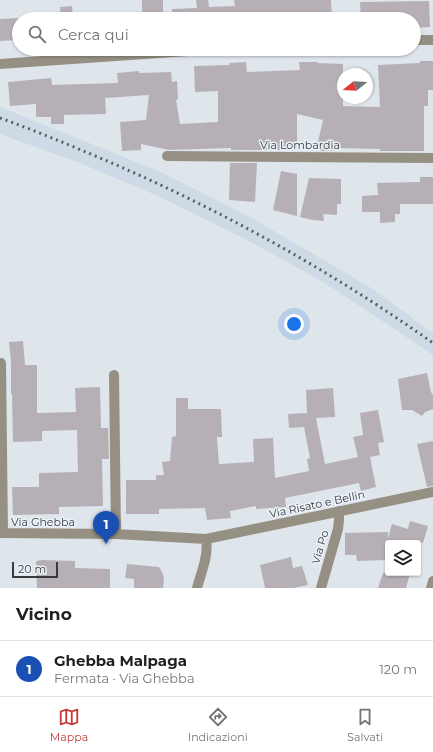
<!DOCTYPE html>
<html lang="it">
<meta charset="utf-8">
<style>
:root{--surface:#fff;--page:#f6f6f6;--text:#202124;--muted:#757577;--line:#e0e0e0;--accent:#c73838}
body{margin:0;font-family:Montserrat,sans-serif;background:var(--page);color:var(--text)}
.controls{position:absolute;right:12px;bottom:12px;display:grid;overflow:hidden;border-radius:4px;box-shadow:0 1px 3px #0004}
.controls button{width:36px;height:36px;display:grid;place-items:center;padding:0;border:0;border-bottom:1px solid var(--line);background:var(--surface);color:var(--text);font:20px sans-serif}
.compass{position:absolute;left:337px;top:68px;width:36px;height:36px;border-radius:50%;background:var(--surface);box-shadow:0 1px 3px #0004;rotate:252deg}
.scale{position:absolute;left:12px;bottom:10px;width:46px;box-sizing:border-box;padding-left:4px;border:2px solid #383a3c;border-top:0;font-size:11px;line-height:14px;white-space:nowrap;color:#383a3c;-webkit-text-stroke:3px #ebf2f8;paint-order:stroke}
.you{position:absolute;left:294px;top:324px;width:14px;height:14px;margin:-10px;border:3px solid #fff;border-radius:50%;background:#1a73e8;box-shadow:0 0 0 6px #1a73e833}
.badge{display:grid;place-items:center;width:26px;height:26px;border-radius:50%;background:var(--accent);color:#fff;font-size:13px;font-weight:700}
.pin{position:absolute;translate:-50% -33px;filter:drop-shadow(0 1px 2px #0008)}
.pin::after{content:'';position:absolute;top:21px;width:14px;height:12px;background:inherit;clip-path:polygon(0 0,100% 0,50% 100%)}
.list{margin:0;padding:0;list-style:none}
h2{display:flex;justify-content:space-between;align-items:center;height:52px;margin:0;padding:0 16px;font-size:17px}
h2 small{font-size:13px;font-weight:400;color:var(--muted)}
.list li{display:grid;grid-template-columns:26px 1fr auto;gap:12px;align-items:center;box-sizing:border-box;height:56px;padding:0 16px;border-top:1px solid var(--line)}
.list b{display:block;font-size:15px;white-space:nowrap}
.list p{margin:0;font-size:13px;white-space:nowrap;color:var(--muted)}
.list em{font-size:13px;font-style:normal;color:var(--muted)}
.icon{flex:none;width:22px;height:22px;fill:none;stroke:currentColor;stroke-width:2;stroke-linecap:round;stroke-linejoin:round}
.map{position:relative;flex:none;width:433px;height:588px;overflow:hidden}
.search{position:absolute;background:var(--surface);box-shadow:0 1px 3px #0004;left:12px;right:12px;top:12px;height:44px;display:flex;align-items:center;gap:10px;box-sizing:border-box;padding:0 14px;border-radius:22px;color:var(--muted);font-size:15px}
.sheet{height:108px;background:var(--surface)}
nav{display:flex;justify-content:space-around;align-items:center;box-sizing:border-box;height:56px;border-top:1px solid var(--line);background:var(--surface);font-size:11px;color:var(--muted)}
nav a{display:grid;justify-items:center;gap:2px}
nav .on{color:var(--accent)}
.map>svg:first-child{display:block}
</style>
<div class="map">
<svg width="433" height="588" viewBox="0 0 433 588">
<rect width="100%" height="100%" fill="#dee5eb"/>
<!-- built -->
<path fill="#cedbe6" d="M0 107 161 172 252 218 371 288 433 333V355L399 332 323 282 249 241 160 197 80 163 0 134Z"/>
<!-- building -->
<path fill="#b6b0b6" d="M142 0H163V12L142 13Z
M196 0H208L209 7 235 6 234 0H331L332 19H172V9L197 8Z
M429 1 430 27 414 28V19H403V14H374V19H361L360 2Z
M72 6 73 19H61L60 7Z
M19 18V40L0 41V19Z
M420 61H433V90H428V106H424V151H380V149L334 148 333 151H320L322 146H317L323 120 297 114V146H287V150H231V148L169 150 141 144V150L122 151 120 122 146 120 149 95 105 98 106 114 64 115V124H51V117H36V104L10 106 8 82 51 78 52 85 118 83 117 73 139 71V73L171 72 172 82 177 81 178 99 176 100 180 124 218 122V91L195 92 194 66 229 65V63L246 62 247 72 300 70 299 62H317L318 63 343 64V106L380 107 378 65 420 63Z
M230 163H257L255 202 229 200Z
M281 171 297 174V216L273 210Z
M420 177H433V204H400V214H395V222L380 223V212H362V196L378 195 377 183 420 182Z
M309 178 341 179V204H337V215L323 214 324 221 313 220 300 217Z
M23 341 25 365H37V413L76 412 75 388 100 387 101 428H108L109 459H102L103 506 59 507V514L13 515 12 487H39V473L78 472 77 430 42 431V441L13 442 12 394H11V362L9 342Z
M427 373 431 392 433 395V409L425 412 422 416 412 410H402L398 379Z
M333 388 335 417 316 418 325 464 358 457 353 437 363 435 360 413 378 410 384 442 378 443 380 455 370 457 376 487 361 491 359 483 285 498 286 507 256 509V506L230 511 231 518 207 520 205 508 159 509V514H126V480H156V475H164L162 462 170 461 172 437 176 436V398H188V409H221L222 437H217L219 464 254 462 253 439 273 438 275 478 309 471 307 459 310 458 304 427 289 428 288 414 307 413 306 390Z
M433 441V486L427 487 417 444Z
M410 521 428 526 423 543H388V560L357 561 356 555H345V533L388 532V538L392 524 408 529Z
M291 557 293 568 302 566 308 585 294 588H265L260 565Z
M42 560 75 561V568L110 569V588H37L36 561Z
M127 564 159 567 162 572 164 578 163 588H134V579L125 578Z
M383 573H410L406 588H378Z"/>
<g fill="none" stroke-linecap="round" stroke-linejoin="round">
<!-- minor -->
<path stroke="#969084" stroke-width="10" d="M414 40H433
M0 64 217 49
M167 156 433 158
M1 363 3 533
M114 375 116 534
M0 533 116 534 206 539 433 492
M197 588C201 573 209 555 206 539
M321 588 338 529 339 520V511
M431 588 433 581"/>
<!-- rail -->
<path stroke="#5c5f62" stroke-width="3" stroke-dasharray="2 4" stroke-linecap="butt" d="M0 118C31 129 62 142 93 155 212 205 327 268 433 343"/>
</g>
<g text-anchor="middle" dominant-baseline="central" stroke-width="3" stroke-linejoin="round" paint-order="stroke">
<!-- street labels -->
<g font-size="11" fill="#383a3c" stroke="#ebf2f8">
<text x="300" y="145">Via Lombardia</text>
<text transform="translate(317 504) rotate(-12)">Via Risato e Bellin</text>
<text x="43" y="522">Via Ghebba</text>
<text transform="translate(320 547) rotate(-73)">Via Po</text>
</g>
</g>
</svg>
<div class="controls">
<button><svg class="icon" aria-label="layers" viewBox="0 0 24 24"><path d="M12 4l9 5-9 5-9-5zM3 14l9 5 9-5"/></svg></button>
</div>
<svg class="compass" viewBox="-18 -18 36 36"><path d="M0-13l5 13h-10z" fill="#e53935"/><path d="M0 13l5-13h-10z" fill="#757577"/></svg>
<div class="scale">20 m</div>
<div class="you"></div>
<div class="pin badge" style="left:106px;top:544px;background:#1a4fb4">1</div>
<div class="search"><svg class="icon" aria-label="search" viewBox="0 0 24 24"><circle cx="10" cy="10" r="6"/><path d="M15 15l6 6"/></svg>Cerca qui</div>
</div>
<section class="sheet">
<h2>Vicino<small></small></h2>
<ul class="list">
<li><span class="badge" style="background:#1a4fb4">1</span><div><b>Ghebba Malpaga</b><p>Fermata · Via Ghebba</p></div><em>120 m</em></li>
</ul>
</section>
<nav>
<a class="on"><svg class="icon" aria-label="map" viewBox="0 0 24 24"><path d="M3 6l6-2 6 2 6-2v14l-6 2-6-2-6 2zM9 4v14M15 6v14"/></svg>Mappa</a>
<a><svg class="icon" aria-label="directions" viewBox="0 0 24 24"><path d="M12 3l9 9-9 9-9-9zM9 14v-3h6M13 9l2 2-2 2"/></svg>Indicazioni</a>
<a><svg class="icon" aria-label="saved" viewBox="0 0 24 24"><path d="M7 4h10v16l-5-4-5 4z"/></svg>Salvati</a>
</nav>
